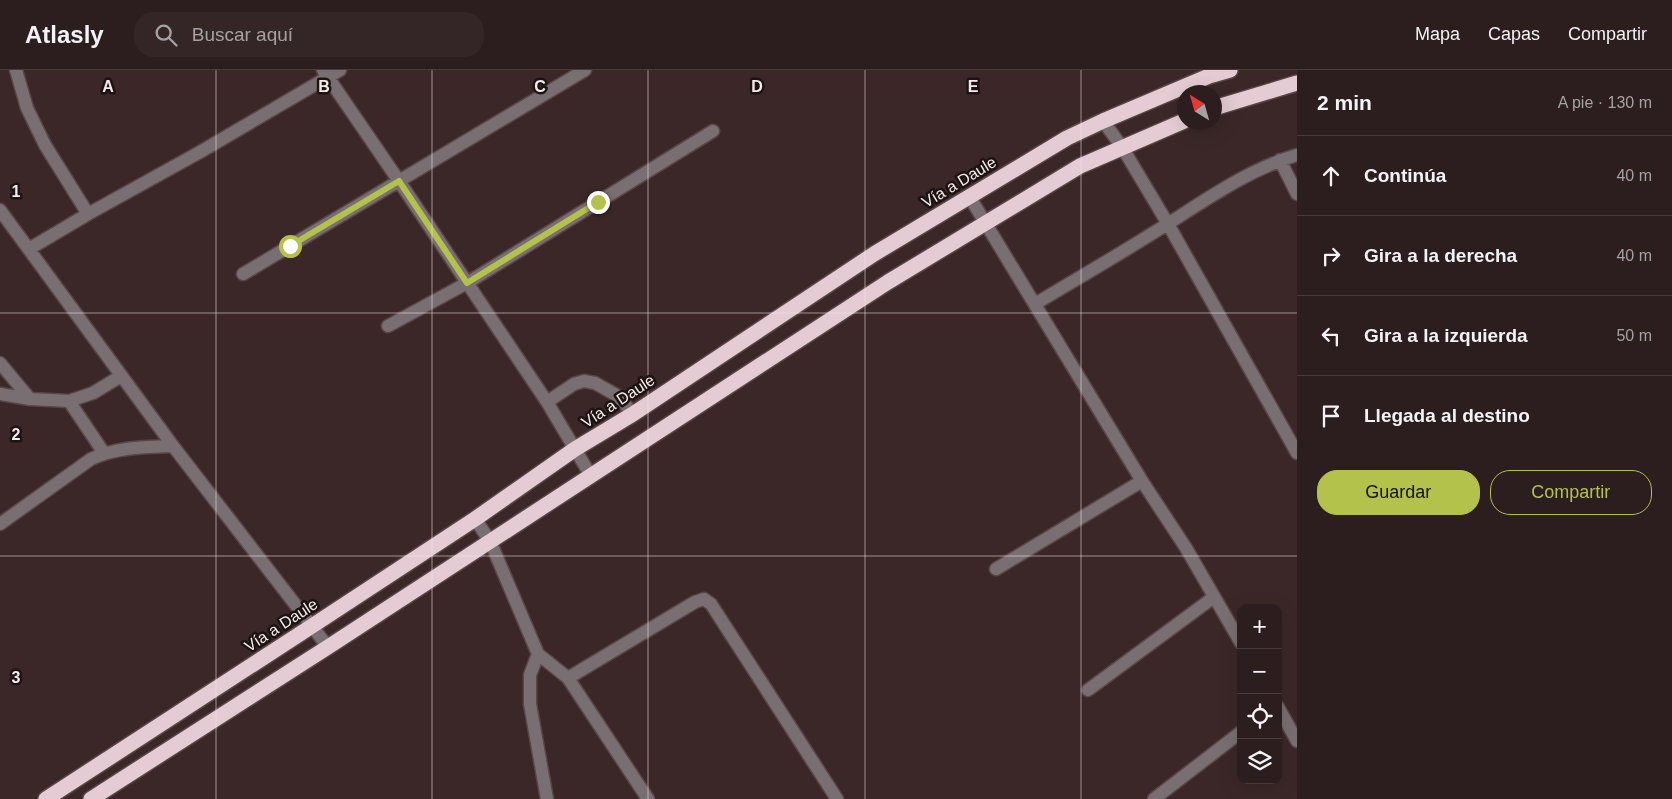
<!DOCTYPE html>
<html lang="es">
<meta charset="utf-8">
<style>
:root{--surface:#2c1d1e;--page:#342627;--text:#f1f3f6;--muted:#a6a2a4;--line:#483b3c;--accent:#b3c24b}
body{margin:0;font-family:Helvetica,sans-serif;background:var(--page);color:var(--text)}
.controls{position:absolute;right:15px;bottom:15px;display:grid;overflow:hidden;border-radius:10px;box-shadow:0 5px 20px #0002}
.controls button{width:45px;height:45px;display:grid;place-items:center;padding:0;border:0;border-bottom:1px solid var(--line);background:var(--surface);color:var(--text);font:25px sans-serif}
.compass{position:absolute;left:1177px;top:15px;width:45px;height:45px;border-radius:50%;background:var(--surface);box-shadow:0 5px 20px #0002;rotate:323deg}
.stop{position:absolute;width:15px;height:15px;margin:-11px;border:4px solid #b3c24b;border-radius:50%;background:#fff}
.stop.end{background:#b3c24b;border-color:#fff;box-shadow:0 1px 5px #0008}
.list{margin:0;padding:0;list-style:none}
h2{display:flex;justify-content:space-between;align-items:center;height:65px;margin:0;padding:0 20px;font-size:21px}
h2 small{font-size:16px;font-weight:400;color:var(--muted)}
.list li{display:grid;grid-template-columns:32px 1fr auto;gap:15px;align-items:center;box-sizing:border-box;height:80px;padding:0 20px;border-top:1px solid var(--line)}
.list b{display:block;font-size:19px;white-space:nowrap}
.list em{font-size:16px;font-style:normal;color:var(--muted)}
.actions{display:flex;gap:10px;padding:15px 20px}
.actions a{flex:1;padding:11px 0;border:1px solid var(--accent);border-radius:20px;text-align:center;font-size:18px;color:var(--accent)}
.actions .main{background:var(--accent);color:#111}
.icon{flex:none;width:28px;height:28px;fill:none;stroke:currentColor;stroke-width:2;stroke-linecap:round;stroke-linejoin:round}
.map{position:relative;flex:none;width:1297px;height:729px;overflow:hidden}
header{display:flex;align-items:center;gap:30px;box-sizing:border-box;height:70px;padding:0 25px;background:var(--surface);border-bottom:1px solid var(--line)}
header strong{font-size:24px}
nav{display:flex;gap:28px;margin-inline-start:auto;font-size:18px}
.search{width:350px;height:45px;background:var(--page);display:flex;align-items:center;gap:12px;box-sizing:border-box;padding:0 18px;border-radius:20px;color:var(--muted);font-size:19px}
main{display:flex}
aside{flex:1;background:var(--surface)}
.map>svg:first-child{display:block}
</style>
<header>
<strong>Atlasly</strong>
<div class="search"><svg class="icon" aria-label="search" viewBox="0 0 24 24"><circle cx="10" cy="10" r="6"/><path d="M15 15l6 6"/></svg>Buscar aquí</div>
<nav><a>Mapa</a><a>Capas</a><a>Compartir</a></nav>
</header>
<main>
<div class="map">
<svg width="1297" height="729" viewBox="0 0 1297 729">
<rect width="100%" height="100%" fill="#3b2728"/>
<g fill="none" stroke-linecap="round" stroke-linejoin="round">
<!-- minor casing -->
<g stroke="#594647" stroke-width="15">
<path id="minor" d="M16 0 27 38 45 75 88 144 200 82 340 0
M323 0 399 111 547 332 591 406
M1103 51 1122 77 1168 154 1297 383
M1280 90 1297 124
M969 126 1142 411 1186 478 1241 573
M0 140 173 376 328 577
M29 179 88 144
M243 204 585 0
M1035 234C1080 207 1125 181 1169 153 1210 127 1250 99 1297 85
M388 256 467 213 713 61
M0 293 30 329
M0 324 30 329 69 331 93 323 121 306
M69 331 104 383
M547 332 574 314 584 311 595 313 618 326 633 344
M475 449 490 471 538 584 568 608 695 532 704 529 711 534 837 729
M0 454 91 389C117 377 145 377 173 376
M996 499 1142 411
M538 584 530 605V634L547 729
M568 608 648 729
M1088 620 1214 527
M1278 637 1297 671
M1154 729 1241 662"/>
</g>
<!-- highway casing -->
<g stroke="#594647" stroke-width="18">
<path id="highway" d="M1214 38 1297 13
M46 729 312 556 475 449 575 379 633 344 874 184 1067 68 1103 51 1209 6 1230 0
M91 729 328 577 888 212 1080 96 1184 51"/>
</g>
<!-- minor -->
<use href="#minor" stroke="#796f73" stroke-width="12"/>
<!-- highway -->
<use href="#highway" stroke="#e4cbd4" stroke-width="15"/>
</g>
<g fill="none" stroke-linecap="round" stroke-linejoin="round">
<!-- route -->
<path stroke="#b3c24b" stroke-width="6" d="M290 176 399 111 467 213 598 132"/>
</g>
<!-- grid -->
<path fill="none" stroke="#f8eaea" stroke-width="1" stroke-opacity="0.55" d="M216 0V729M432 0V729M648 0V729M865 0V729M1081 0V729M0 243H1297M0 486H1297"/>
<g text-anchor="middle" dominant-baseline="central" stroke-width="5" stroke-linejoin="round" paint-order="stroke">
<!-- street labels -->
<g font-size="16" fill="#f8eaea" stroke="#1c1313">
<text transform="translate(959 112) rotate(-31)">Vía a Daule</text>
<text transform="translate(618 331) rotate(-33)">Vía a Daule</text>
<text transform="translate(281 555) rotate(-33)">Vía a Daule</text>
</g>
</g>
<g font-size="16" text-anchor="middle" font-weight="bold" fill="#f8eaea" stroke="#1c1313" stroke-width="5" stroke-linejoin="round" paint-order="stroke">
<text x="108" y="22">A</text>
<text x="324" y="22">B</text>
<text x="540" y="22">C</text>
<text x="757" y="22">D</text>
<text x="973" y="22">E</text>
<text x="16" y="127">1</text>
<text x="16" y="370">2</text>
<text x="16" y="613">3</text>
</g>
</svg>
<div class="controls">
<button>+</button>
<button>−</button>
<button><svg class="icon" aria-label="locate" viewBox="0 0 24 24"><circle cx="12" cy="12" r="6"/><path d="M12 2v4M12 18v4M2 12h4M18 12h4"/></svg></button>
<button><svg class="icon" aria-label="layers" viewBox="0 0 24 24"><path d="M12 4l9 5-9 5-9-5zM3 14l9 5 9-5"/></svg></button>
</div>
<svg class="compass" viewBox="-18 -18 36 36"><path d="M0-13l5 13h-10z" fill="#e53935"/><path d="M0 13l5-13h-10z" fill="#a6a2a4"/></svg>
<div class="stop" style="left:290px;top:176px"></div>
<div class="stop end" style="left:598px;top:132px"></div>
</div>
<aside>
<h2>2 min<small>A pie · 130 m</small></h2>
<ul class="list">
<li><svg class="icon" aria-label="ahead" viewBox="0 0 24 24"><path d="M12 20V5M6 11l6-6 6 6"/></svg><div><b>Continúa</b></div><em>40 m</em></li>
<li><svg class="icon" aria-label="right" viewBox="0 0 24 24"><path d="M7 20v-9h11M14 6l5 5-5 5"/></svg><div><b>Gira a la derecha</b></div><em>40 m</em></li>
<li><svg class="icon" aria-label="left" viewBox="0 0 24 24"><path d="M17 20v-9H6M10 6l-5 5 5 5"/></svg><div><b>Gira a la izquierda</b></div><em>50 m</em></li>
<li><svg class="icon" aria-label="arrive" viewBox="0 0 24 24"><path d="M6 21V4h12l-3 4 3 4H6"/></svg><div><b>Llegada al destino</b></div></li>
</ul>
<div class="actions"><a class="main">Guardar</a><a>Compartir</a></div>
</aside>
</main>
